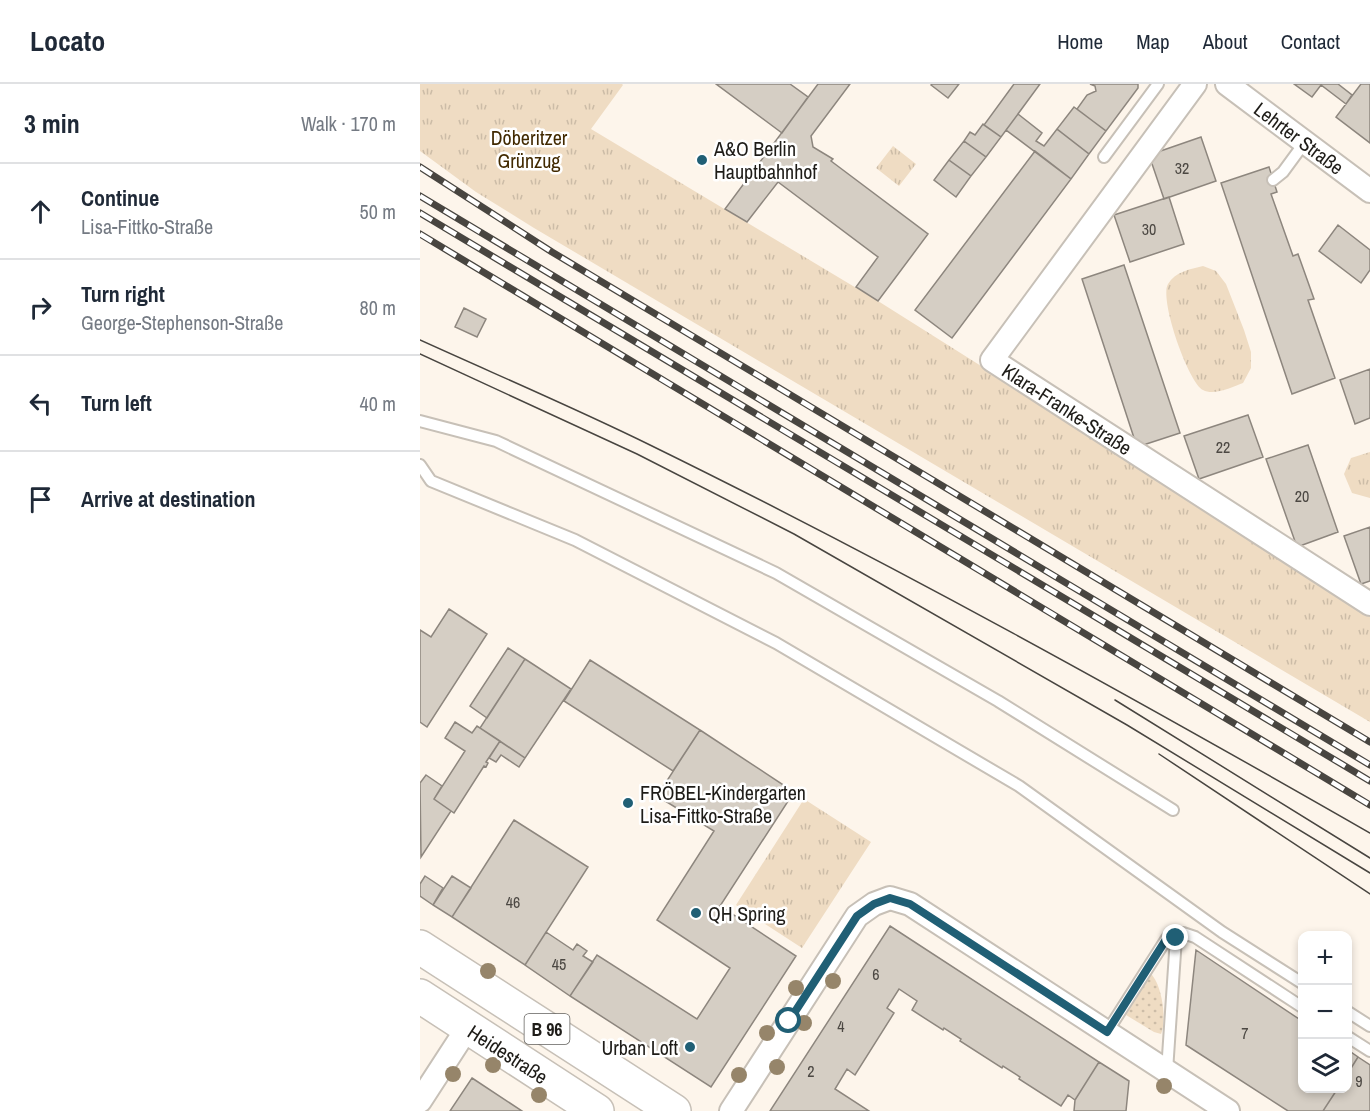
<!DOCTYPE html>
<meta charset="utf-8">
<style>
:root{--surface:#fff;--page:#f6f6f7;--text:#1f2937;--muted:#747a83;--line:#e0e1e3}
body{margin:0;font-family:"Archivo Narrow",sans-serif;background:var(--page);color:var(--text)}
.controls{position:absolute;right:18px;bottom:18px;display:grid;overflow:hidden;border-radius:12px;box-shadow:0 3px 9px #0003}
.controls button{width:54px;height:54px;display:grid;place-items:center;padding:0;border:0;border-bottom:2px solid var(--line);background:var(--surface);color:var(--text);font:30px sans-serif}
.stop{position:absolute;width:18px;height:18px;margin:-14px;border:4px solid #205f75;border-radius:50%;background:#fff}
.stop.end{background:#205f75;border-color:#fff;box-shadow:0 2px 6px #0008}
.list{margin:0;padding:0;list-style:none}
h2{display:flex;justify-content:space-between;align-items:center;height:78px;margin:0;padding:0 24px;font-size:26px}
h2 small{font-size:20px;font-weight:400;color:var(--muted)}
.list li{display:grid;grid-template-columns:39px 1fr auto;gap:18px;align-items:center;box-sizing:border-box;height:96px;padding:0 24px;border-top:2px solid var(--line)}
.list b{display:block;font-size:22px;white-space:nowrap}
.list p{margin:0;font-size:20px;white-space:nowrap;color:var(--muted)}
.list em{font-size:20px;font-style:normal;color:var(--muted)}
.icon{flex:none;width:33px;height:33px;fill:none;stroke:currentColor;stroke-width:2;stroke-linecap:round;stroke-linejoin:round}
.map{position:relative;flex:none;width:950px;height:1027px;overflow:hidden}
header{display:flex;align-items:center;gap:36px;box-sizing:border-box;height:84px;padding:0 30px;background:var(--surface);border-bottom:2px solid var(--line)}
header strong{font-size:28px}
nav{display:flex;gap:33px;margin-inline-start:auto;font-size:21px}
main{display:flex}
aside{flex:1;background:var(--surface)}
.map>svg:first-child{display:block}
</style>
<header>
<strong>Locato</strong>
<nav><a>Home</a><a>Map</a><a>About</a><a>Contact</a></nav>
</header>
<main>
<aside>
<h2>3 min<small>Walk · 170 m</small></h2>
<ul class="list">
<li><svg class="icon" aria-label="ahead" viewBox="0 0 24 24"><path d="M12 20V5M6 11l6-6 6 6"/></svg><div><b>Continue</b><p>Lisa-Fittko-Straße</p></div><em>50 m</em></li>
<li><svg class="icon" aria-label="right" viewBox="0 0 24 24"><path d="M7 20v-9h11M14 6l5 5-5 5"/></svg><div><b>Turn right</b><p>George-Stephenson-Straße</p></div><em>80 m</em></li>
<li><svg class="icon" aria-label="left" viewBox="0 0 24 24"><path d="M17 20v-9H6M10 6l-5 5 5 5"/></svg><div><b>Turn left</b></div><em>40 m</em></li>
<li><svg class="icon" aria-label="arrive" viewBox="0 0 24 24"><path d="M6 21V4h12l-3 4 3 4H6"/></svg><div><b>Arrive at destination</b></div></li>
</ul>
</aside>
<div class="map">
<svg width="950" height="1027" viewBox="0 0 950 1027">
<defs>
<pattern id="grass-dots" width="8" height="8" patternUnits="userSpaceOnUse" patternTransform="scale(1.5)"><rect width="8" height="8" fill="#efdcc3"/><path d="M2 2h.1M6 6h.1" fill="none" stroke="#ccbca7" stroke-width="1.8" stroke-linecap="round"/></pattern>
<pattern id="park-tufts" width="24" height="20" patternUnits="userSpaceOnUse" patternTransform="scale(1.5)"><rect width="24" height="20" fill="#efdcc3"/><path d="M3 7l-1-3M5 7V3M7 7l1-3M15 17l-1-3M17 17v-4M19 17l1-3" fill="none" stroke="#ccbca7"/></pattern>
</defs>
<rect width="100%" height="100%" fill="#fdf5eb"/>
<!-- grass -->
<path fill="url(#grass-dots)" d="M731 890C742 901 747 936 741 950L734 948 706 931Z"/>
<!-- park -->
<path fill="url(#park-tufts)" d="M0 0H202L203 1 171 45 458 217 950 527V638L114 144 56 108 0 67Z
M473 62 496 80 479 102 456 84Z
M783 182 796 187 806 200 824 246 831 268V284L823 299C812 303 794 312 783 306 768 298 739 215 748 200 755 188 770 185 783 182Z
M950 368V414L932 409 924 390 931 374Z
M384 715 451 758 382 864 316 821Z"/>
<!-- building -->
<path fill="#d5cec4" stroke="#8d867e" stroke-width="1.5" d="M296 0H370L388 13 362 49Z
M398 0H430L391 52 393 63 413 75 411 77 508 150 458 217 436 203 458 173 358 98 327 138 305 125Z
M512 0H539L528 14 511 1Z
M594 0H620L581 53 564 41Z
M670 0H718V4L686 47 657 25 667 11 676 7 675 2Z
M874 0H918L932 11 926 20 901 1 892 13Z
M941 0H950V59L916 33Z
M654 23 686 47 669 70 637 45Z
M598 30 622 49 616 57 624 62 637 45 669 70 651 95 586 46Z
M563 40 581 53 566 73 544 57 550 48 555 51Z
M781 53 796 97 744 115 729 71Z
M544 57 566 73 551 92 529 76Z
M615 67 651 95 532 254 495 226Z
M529 76 551 92 536 113 514 96Z
M849 83 857 108 851 110 873 172 878 170 894 215 888 216 915 294 872 310 801 99Z
M749 113 764 160 710 178 694 131Z
M918 141 950 166V186L941 199 899 167Z
M704 181 760 349 717 363 662 195Z
M44 224 66 235 57 253 35 243Z
M950 285V334L935 340 920 296Z
M828 331 843 373 779 395 764 352Z
M888 361 918 448 877 463 846 375Z
M950 443V497L941 500 924 452Z
M29 525 67 550 7 643 0 638V546L11 553Z
M88 564 105 575 67 634 50 622Z
M105 575 151 605 105 674 60 644Z
M170 576 280 646 253 687 144 617Z
M35 638 52 649 57 642 80 657 66 678 68 679 66 683 64 682 34 729 14 715 45 667 25 654Z
M280 646 374 708 300 822 376 872 291 1003 150 912 177 871 277 935 310 884 237 836 294 747 237 712Z
M80 657 105 674 99 683 81 671 76 678 69 674Z
M6 691 22 702 14 715 31 727 1 773 0 699Z
M94 736 168 783 105 881 32 833Z
M5 792 23 804 13 821 0 812V800Z
M32 792 51 804 32 833 13 821Z
M470 842 679 978 655 1016 648 1011 641 1022 599 995 600 993 583 982 582 984 540 957 541 955 524 944 523 946 492 926 497 917 479 905 467 924 474 929 435 991 427 985 415 1005 449 1027H350Z
M126 848 153 866 157 860 167 867 163 872 173 878 150 912 105 881Z
M776 866 882 937V1004H918L903 1027H868L766 961Z
M928 966 938 973 928 989Z
M938 973 950 981V1027H903L918 1004H928V989Z
M679 978 709 997 706 1027H654L655 1016Z
M52 994 102 1027H30Z"/>
<g fill="none" stroke-linecap="round" stroke-linejoin="round">
<!-- service casing -->
<g stroke="#c7c0b7" stroke-width="14">
<path id="service" d="M684 73 738 0
M853 96 863 88 885 58
M0 337 76 357 356 489 578 617 753 726
M0 381 11 397 155 456 356 559 599 702 802 848 882 899
M928 928 950 942
M687 948 747 854 751 852 756 854
M928 953 950 967
M747 987 756 854 763 849 775 853 882 923"/>
</g>
<!-- minor casing -->
<g stroke="#c7c0b7" stroke-width="26">
<path id="minor" d="M775 0 572 276 950 520
M807 0 950 107
M0 1017 48 943
M311 1027 437 832 454 820 470 814 490 820 808 1027"/>
</g>
<!-- primary casing -->
<g stroke="#c7c0b7" stroke-width="36">
<path id="primary" d="M0 863 254 1027
M0 912 177 1027"/>
</g>
<!-- service -->
<use href="#service" stroke="#fff" stroke-width="10"/>
<!-- minor -->
<use href="#minor" stroke="#fff" stroke-width="22"/>
<!-- primary -->
<use href="#primary" stroke="#fff" stroke-width="33"/>
<!-- tram -->
<path stroke="#484540" stroke-width="1.5" d="M0 256C77 291 155 324 230 361 475 481 714 614 950 749
M0 270 217 370 374 450 707 641 950 789
M695 616 950 774
M739 670 950 810"/>
<!-- rail casing -->
<g stroke="#484540" stroke-width="7">
<path id="rail" d="M0 83 132 168 950 658
M0 112 950 681
M0 129 950 697
M0 150 950 721"/>
</g>
<!-- rail -->
<use href="#rail" stroke="#fff" stroke-width="4.5" stroke-dasharray="14" stroke-linecap="butt"/>
</g>
<!-- trees -->
<g fill="#96856a">
<circle cx="68" cy="887" r="8"/>
<circle cx="413" cy="897" r="8"/>
<circle cx="376" cy="904" r="8"/>
<circle cx="384" cy="939" r="8"/>
<circle cx="347" cy="949" r="8"/>
<circle cx="73" cy="981" r="8"/>
<circle cx="357" cy="983" r="8"/>
<circle cx="33" cy="990" r="8"/>
<circle cx="319" cy="991" r="8"/>
<circle cx="744" cy="1002" r="8"/>
<circle cx="119" cy="1011" r="8"/>
</g>
<g fill="none" stroke-linecap="round" stroke-linejoin="round">
<!-- route -->
<path stroke="#205f75" stroke-width="8" d="M369 937 437 832 454 820 470 814 490 820 687 948 747 854 751 852 756 854"/>
</g>
<!-- markers -->
<g fill="#205f75" stroke="#fff" stroke-width="2">
<circle cx="282" cy="76" r="6"/>
<circle cx="208" cy="719" r="6"/>
<circle cx="276" cy="829" r="6"/>
<circle cx="270" cy="963" r="6"/>
</g>
<g text-anchor="middle" dominant-baseline="central" stroke-width="5" stroke-linejoin="round" paint-order="stroke">
<!-- number labels -->
<g font-size="16" fill="#4c4843">
<text x="762" y="84">32</text>
<text x="729" y="145">30</text>
<text x="803" y="363">22</text>
<text x="882" y="412">20</text>
<text x="93" y="818">46</text>
<text x="139" y="880">45</text>
<text x="456" y="890">6</text>
<text x="421" y="942">4</text>
<text x="825" y="949">7</text>
<text x="391" y="987">2</text>
<text x="939" y="997">9</text>
</g>
<!-- shield labels -->
<rect fill="#fff" stroke="#62605d" stroke-width="1.5" x="104.5" y="930" width="45" height="30" rx="4.5"/>
<g font-size="18" font-weight="bold" fill="#1e1c18">
<text x="127" y="945">B 96</text>
</g>
<!-- park labels -->
<g font-size="20" fill="#412900" stroke="#fff">
<text x="109" y="53">Döberitzer<tspan x="109" dy="23">Grünzug</tspan></text>
</g>
<!-- street labels -->
<g font-size="20" fill="#1e1c18" stroke="#fff">
<text transform="translate(879 54) rotate(37)">Lehrter Straße</text>
<text transform="translate(647 325) rotate(33)">Klara-Franke-Straße</text>
<text transform="translate(88 970) rotate(33)">Heidestraße</text>
</g>
<!-- poi labels -->
<g font-size="20" fill="#1e1c18" stroke="#fff" text-anchor="start">
<text x="294" y="64">A&amp;O Berlin<tspan x="294" dy="23">Hauptbahnhof</tspan></text>
<text x="220" y="708">FRÖBEL-Kindergarten<tspan x="220" dy="23">Lisa-Fittko-Straße</tspan></text>
<text x="288" y="829">QH Spring</text>
<text x="258" y="963" text-anchor="end">Urban Loft</text>
</g>
</g>
</svg>
<div class="controls">
<button>+</button>
<button>−</button>
<button><svg class="icon" aria-label="layers" viewBox="0 0 24 24"><path d="M12 4l9 5-9 5-9-5zM3 14l9 5 9-5"/></svg></button>
</div>
<div class="stop" style="left:369px;top:937px"></div>
<div class="stop end" style="left:756px;top:854px"></div>
</div>
</main>
